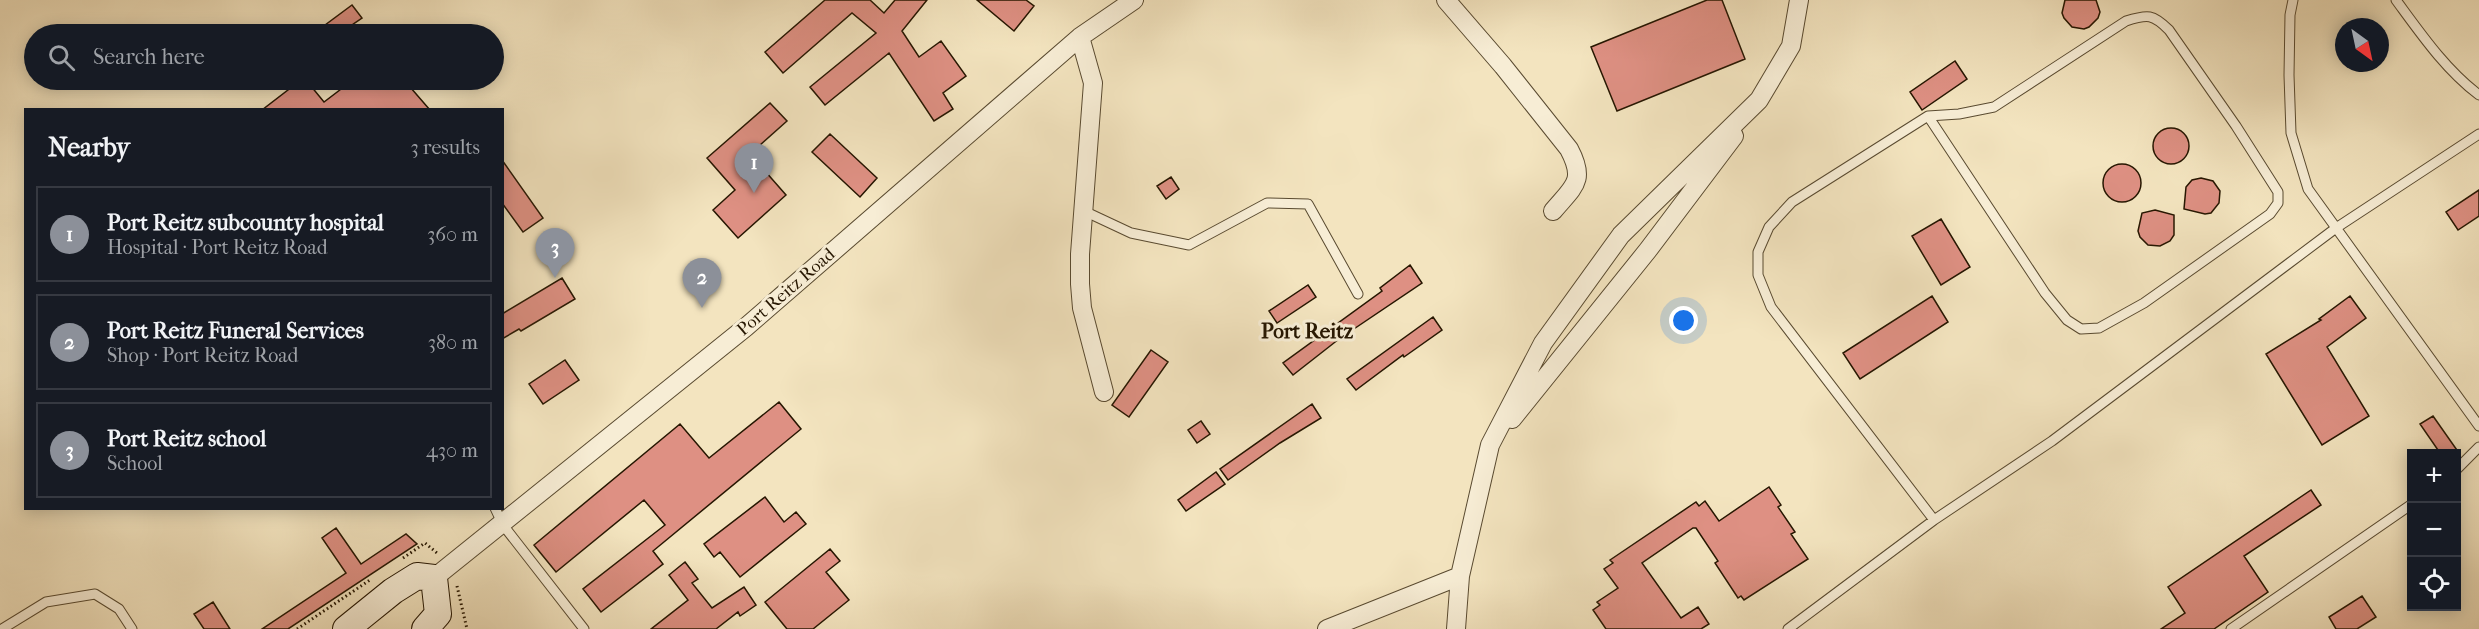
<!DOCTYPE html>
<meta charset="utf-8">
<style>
:root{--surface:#171b24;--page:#242831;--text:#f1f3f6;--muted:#9ea1a6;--line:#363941;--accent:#8c9099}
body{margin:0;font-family:"IM FELL French Canon",serif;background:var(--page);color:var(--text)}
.controls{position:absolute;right:18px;bottom:18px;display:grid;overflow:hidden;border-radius:0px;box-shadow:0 3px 15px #0003}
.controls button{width:54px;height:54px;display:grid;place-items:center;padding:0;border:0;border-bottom:2px solid var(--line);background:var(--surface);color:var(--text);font:30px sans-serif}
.compass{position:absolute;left:2335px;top:18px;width:54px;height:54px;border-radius:50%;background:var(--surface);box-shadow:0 3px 15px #0003;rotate:147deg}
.you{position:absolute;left:1684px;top:321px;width:21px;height:21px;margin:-15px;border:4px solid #fff;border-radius:50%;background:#1a73e8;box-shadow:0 0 0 9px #1a73e833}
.badge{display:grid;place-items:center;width:39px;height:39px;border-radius:50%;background:var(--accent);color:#fff;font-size:20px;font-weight:700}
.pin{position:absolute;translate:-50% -50px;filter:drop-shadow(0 2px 3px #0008)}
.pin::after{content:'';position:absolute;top:32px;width:21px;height:18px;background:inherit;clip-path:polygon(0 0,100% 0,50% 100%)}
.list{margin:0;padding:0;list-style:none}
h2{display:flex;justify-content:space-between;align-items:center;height:78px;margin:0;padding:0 24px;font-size:26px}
h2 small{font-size:20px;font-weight:400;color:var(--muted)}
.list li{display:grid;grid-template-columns:39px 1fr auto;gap:18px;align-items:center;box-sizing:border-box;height:96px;margin:0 12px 12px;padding:0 12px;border:2px solid var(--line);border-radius:0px}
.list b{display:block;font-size:22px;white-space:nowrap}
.list p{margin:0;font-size:20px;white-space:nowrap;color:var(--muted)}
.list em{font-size:20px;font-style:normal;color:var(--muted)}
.icon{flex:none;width:33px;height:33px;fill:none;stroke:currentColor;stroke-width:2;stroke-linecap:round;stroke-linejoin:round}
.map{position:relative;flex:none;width:2479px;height:629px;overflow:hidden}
.search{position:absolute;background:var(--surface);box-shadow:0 3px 15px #0003;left:24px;top:24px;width:480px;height:66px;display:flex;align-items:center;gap:15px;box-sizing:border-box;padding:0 21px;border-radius:33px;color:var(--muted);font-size:22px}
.panel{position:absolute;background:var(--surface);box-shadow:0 3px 15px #0003;left:24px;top:108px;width:480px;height:402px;border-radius:0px}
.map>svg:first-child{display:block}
</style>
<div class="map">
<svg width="2479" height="629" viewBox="0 0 2479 629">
<rect width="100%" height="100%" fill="#f3e4bf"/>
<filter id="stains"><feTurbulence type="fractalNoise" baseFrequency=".00333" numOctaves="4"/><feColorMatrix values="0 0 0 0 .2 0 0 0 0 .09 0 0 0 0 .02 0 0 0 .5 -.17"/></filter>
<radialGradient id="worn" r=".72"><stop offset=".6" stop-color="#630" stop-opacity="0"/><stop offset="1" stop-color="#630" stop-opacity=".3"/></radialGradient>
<!-- building -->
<path fill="#de9083" stroke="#261601" stroke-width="1.5" d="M825 0H870L884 13 895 0H927L902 31 919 57 941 41 966 76 943 93 953 109 934 121 889 53 825 105 810 87 876 33 852 13 783 73 765 52Z
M977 0H1026L1034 6 1014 31Z
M1707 0H1722L1745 59 1617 111 1591 47Z
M2065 0H2096L2100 12 2098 18 2089 27 2084 29 2072 27 2064 18 2062 13Z
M352 5 362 18 352 25 359 34H313Z
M1955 61 1967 79 1922 110 1910 92Z
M301 80H306L324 102 353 80H404L430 110H262Z
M770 103 787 121 750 154 786 195 738 238 713 210 735 190 707 158Z
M2153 146a18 18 0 1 1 36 0a18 18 0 1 1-36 0Z
M830 134 877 178 860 197 812 152Z
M502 160 543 218 523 232 502 203Z
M2103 183a19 19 0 1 1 38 0a19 19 0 1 1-38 0Z
M1171 177 1179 189 1166 199 1157 186Z
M2201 178 2213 181 2220 191 2219 203 2211 213 2205 214 2184 209 2186 187 2192 180Z
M2479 190V216L2458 230 2446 212Z
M2155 210 2174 215V235L2170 241 2160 246 2148 245 2140 237 2138 231 2142 213Z
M1941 219 1970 267 1941 285 1912 236Z
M1410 265 1422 283 1339 339 1293 375 1283 363 1382 291 1380 288Z
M562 278 575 299 521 331 519 329 502 339V314Z
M1308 285 1316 297 1277 323 1269 311Z
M1932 296 1948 322 1860 379 1843 353Z
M2350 296 2366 318 2327 347 2369 416 2322 445 2266 354 2321 320 2319 319Z
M1433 317 1442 330 1404 357 1403 355 1356 390 1347 379Z
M1151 350 1168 362 1129 417 1112 405Z
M565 360 579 380 543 404 529 384Z
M779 402 801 429 653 551 663 564 601 612 583 589 665 525 644 500 556 572 534 545 680 424 709 458Z
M1312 404 1321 418 1280 443 1228 480 1220 469Z
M2433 416 2459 453H2440L2420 424Z
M1201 421 1210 434 1197 443 1188 430Z
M1216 472 1225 484 1186 511 1178 500Z
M1769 487 1781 505 1778 507 1795 532 1791 534 1808 559 1744 600 1741 596 1738 598 1715 563 1718 561 1696 528H1693L1642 563 1681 618 1698 607 1709 624 1701 629H1606L1593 610 1600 605 1597 602 1618 588 1604 569 1613 563 1610 560 1696 502 1699 506 1705 501 1719 521Z
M2311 490 2321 505 2244 556 2268 592 2214 629H2161L2185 613 2168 587Z
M765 497 784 522 796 512 806 524 740 577 720 552 714 557 704 544Z
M336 528 361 564 406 534 417 544 288 629H262L346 573 322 538Z
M830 549 840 561 826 572 849 600 813 629H787L765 602Z
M685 562 698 579 692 583 712 608 744 587 756 605 740 616 738 612 716 629H651L688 600 669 575Z
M2362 596 2376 617 2357 629H2336L2329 617Z
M213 602 230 629H204L194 614Z"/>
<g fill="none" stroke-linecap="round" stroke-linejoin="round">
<!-- lane casing -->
<g stroke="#594a30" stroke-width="11">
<path id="lane" d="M2293 0 2290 15 2289 75 2291 133 2308 189 2479 426
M2396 0C2421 34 2445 69 2479 95
M1928 116 2045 293 2067 320 2081 329 2099 328 2144 303 2270 214 2278 203V192L2236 126 2169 30C2153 14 2148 14 2126 21L1994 107 1959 114 1928 116 1792 202 1769 227 1758 252V275L1771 307 1934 520
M1084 211 1131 233 1189 245 1267 203 1308 204 1358 294
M2456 470 2479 447
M495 508 503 525 584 629
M2 629 46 602 95 594 119 609 132 629
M1788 629 1934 520 2052 441 2336 228 2479 134
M2231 629 2412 504"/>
</g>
<!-- street casing -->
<g stroke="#594a30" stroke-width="20">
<path id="street" d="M1446 0 1503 66 1569 149C1586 181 1574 186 1553 211
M1080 37 1093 83 1080 254V284L1082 308 1104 392
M1512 419 1648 250 1734 136
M434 578 746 327 1080 37 1134 0
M1327 629 1460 576
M1456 629 1460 576 1490 445 1543 343 1621 235 1759 100 1791 46 1799 0"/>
</g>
<!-- secondary casing -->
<g stroke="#261601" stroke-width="28">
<path id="secondary" d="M346 629 393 591 417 576 434 578 438 614 425 629"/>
</g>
<!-- path -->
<path stroke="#261601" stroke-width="3" stroke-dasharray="1.5 3" stroke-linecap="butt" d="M403 558 425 543 437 553
M457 586 467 629
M297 629 370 580"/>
<!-- lane -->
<use href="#lane" stroke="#f7edd5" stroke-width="9"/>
<!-- street -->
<use href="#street" stroke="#f7edd5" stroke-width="18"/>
<!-- secondary -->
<use href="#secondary" stroke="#f7edd5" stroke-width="26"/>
</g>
<g text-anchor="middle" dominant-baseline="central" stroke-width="6" stroke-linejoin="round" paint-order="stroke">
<!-- street labels -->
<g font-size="18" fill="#261601" stroke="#f7edd5">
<text transform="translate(786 292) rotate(-41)">Port Reitz Road</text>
</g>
<!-- quarter labels -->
<g font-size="21" font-weight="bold" fill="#261601" stroke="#f7edd5">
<text x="1307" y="331">Port Reitz</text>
</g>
</g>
<rect width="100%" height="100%" filter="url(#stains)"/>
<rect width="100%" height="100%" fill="url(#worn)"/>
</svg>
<div class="controls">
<button>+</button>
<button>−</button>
<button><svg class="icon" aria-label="locate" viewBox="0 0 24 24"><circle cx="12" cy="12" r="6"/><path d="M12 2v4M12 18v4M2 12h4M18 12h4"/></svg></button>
</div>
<svg class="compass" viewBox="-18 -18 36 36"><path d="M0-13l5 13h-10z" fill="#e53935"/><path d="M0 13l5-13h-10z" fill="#9ea1a6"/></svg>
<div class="you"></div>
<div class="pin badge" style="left:754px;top:193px">1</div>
<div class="pin badge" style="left:702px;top:308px">2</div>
<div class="pin badge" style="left:555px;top:278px">3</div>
<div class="search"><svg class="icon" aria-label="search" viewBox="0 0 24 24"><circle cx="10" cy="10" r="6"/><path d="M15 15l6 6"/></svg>Search here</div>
<section class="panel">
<h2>Nearby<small>3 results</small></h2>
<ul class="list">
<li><span class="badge">1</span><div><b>Port Reitz subcounty hospital</b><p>Hospital · Port Reitz Road</p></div><em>360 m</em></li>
<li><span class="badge">2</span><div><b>Port Reitz Funeral Services</b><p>Shop · Port Reitz Road</p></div><em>380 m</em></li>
<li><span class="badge">3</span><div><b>Port Reitz school</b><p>School</p></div><em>430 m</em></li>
</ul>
</section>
</div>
